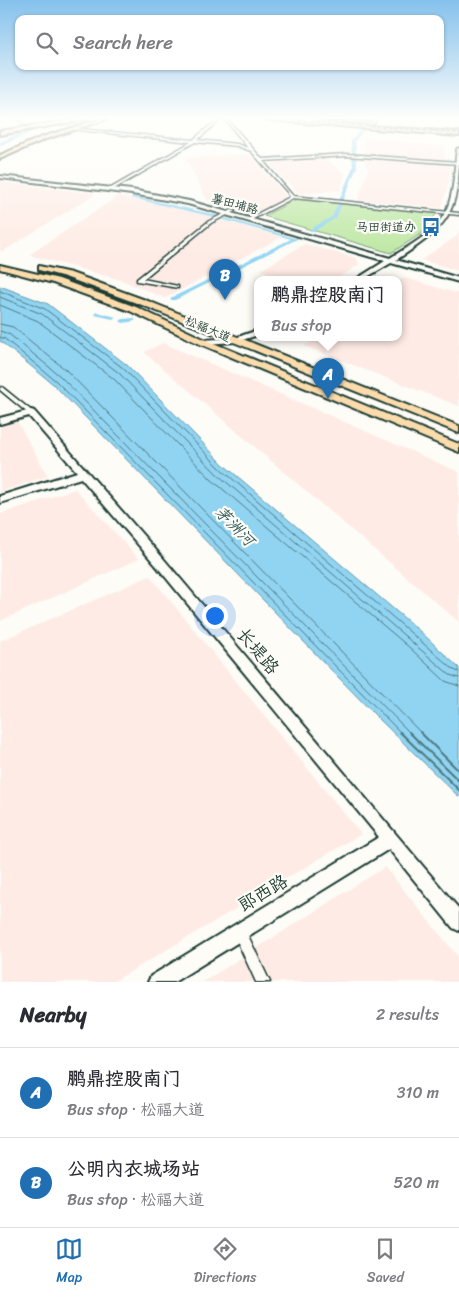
<!DOCTYPE html>
<meta charset="utf-8">
<style>
:root{--surface:#fff;--page:#f2f2f3;--text:#2b2b33;--muted:#7c7c81;--line:#e1e1e2;--accent:#1f6fb2}
body{margin:0;font-family:Sriracha,"LXGW WenKai TC",sans-serif;background:var(--page);color:var(--text)}
.you{position:absolute;left:214px;top:615px;width:18px;height:18px;margin:-12px;border:4px solid #fff;border-radius:50%;background:#1a73e8;box-shadow:0 0 0 8px #1a73e833}
.badge{display:grid;place-items:center;width:32px;height:32px;border-radius:50%;background:var(--accent);color:#fff;font-size:16px;font-weight:700}
.pin{position:absolute;translate:-50% -41px;filter:drop-shadow(0 1px 2px #0008)}
.pin::after{content:'';position:absolute;top:26px;width:18px;height:15px;background:inherit;clip-path:polygon(0 0,100% 0,50% 100%)}
.popup{position:absolute;left:254px;top:276px;width:148px;height:65px;box-sizing:border-box;display:grid;place-content:center;border-radius:10px;background:var(--surface);filter:drop-shadow(0 1px 4px #0005);font-size:16px;white-space:nowrap;color:var(--muted)}
.popup b{font-size:19px;color:var(--text)}
.popup::after{content:'';position:absolute;left:50%;top:100%;margin-left:-10px;border:10px solid transparent;border-top-color:var(--surface)}
.list{margin:0;padding:0;list-style:none}
h2{display:flex;justify-content:space-between;align-items:center;height:65px;margin:0;padding:0 20px;font-size:21px}
h2 small{font-size:16px;font-weight:400;color:var(--muted)}
.list li{display:grid;grid-template-columns:32px 1fr auto;gap:15px;align-items:center;box-sizing:border-box;height:90px;padding:0 20px;border-top:1px solid var(--line)}
.list b{display:block;font-size:19px;white-space:nowrap}
.list p{margin:0;font-size:16px;white-space:nowrap;color:var(--muted)}
.list em{font-size:16px;font-style:normal;color:var(--muted)}
.icon{flex:none;width:28px;height:28px;fill:none;stroke:currentColor;stroke-width:2;stroke-linecap:round;stroke-linejoin:round}
.map{position:relative;flex:none;width:459px;height:982px;overflow:hidden}
.search{position:absolute;background:var(--surface);box-shadow:0 1px 4px #0004;left:15px;right:15px;top:15px;height:55px;display:flex;align-items:center;gap:12px;box-sizing:border-box;padding:0 18px;border-radius:10px;color:var(--muted);font-size:19px}
.sheet{height:245px;background:var(--surface)}
nav{display:flex;justify-content:space-around;align-items:center;box-sizing:border-box;height:70px;border-top:1px solid var(--line);background:var(--surface);font-size:14px;color:var(--muted)}
nav a{display:grid;justify-items:center;gap:2px}
nav .on{color:var(--accent)}
.map>svg:first-child{display:block}
</style>
<div class="map">
<svg width="459" height="982" viewBox="0 0 459 982">
<rect width="100%" height="100%" fill="#fdfcf7"/>
<filter id="ink" filterUnits="userSpaceOnUse"><feTurbulence type="fractalNoise" baseFrequency=".02" numOctaves="2"/><feDisplacementMap in="SourceGraphic" scale="10" xChannelSelector="R" yChannelSelector="G"/><feConvolveMatrix kernelMatrix="1 2 1 2 8 2 1 2 1" color-interpolation-filters="sRGB"/></filter>
<g filter="url(#ink)">
<!-- built -->
<path fill="#feebe5" d="M364 139 443 146 446 160 364 154Z
M250 154 286 196 283 200 259 211H252L207 200 186 158Z
M325 158 345 174 340 190 299 194 268 163Z
M364 158 451 164 448 187 441 208 358 200 368 170Z
M0 182 93 193 94 195 3 251H0Z
M118 196 189 210 282 237 165 298 121 280 29 255Z
M459 231V271L421 260 457 236Z
M305 244 356 258 359 265 334 280H295L261 270Z
M405 278 459 294V406L304 346 317 338H398V282Z
M163 343 459 472V622L144 352Z
M12 412 48 476 0 492V415Z
M75 489 139 559 0 621V514Z
M150 576 361 834 113 982H0V641Z
M385 867 459 958V982H203Z"/>
<!-- green -->
<path fill="#bde7a3" stroke="#6e926c" d="M297 199 437 213 421 234 391 253 264 216Z"/>
<!-- water -->
<path fill="#91d4f2" stroke="#6398a6" d="M0 286 48 304 127 365 224 465 423 634 459 668V797L376 716 53 384 0 341Z"/>
<g fill="none" stroke-linecap="round" stroke-linejoin="round">
<!-- shore-far1 -->
<path stroke="#4d7980" stroke-width="1" d="M0 291 45 309 123 368 221 469 454 670 459 672
M0 297 42 314 119 373 217 474 450 675 459 678
M0 305 38 321 114 379 212 480 410 648 445 681 459 686
M0 324 13 327 66 370 421 733
M0 331 9 334 60 376 410 733
M0 337 5 339 56 381 401 733"/>
<!-- shore -->
<path stroke="#4d7980" stroke-width="2" d="M400 732 459 790
M409 732 459 781
M420 732 459 771"/>
<!-- canal -->
<path fill="#91d4f2" fill-rule="evenodd" d="M369 119H371L368 123H366Z
M362 127 365 128 355 141 357 167 336 218 314 231H310V229L332 217 353 167 351 141Z
M132 196 212 214 294 238 297 237 299 238 175 300H171V298L291 239 210 216 131 198Z
M97 312 116 317 113 319 95 315 94 314Z
M133 318 135 319V321L123 323 120 321 123 319Z"/>
<!-- river -->
<path fill="#91d4f2" fill-rule="evenodd" d="M15 119H21L32 132 0 146V142L26 131Z"/>
<!-- minor casing -->
<g stroke="#1f3d34" stroke-width="3">
<path id="minor" d="M218 119H221L197 140 237 144 248 148 225 119H227L262 159 347 154 459 162V164L347 156 263 161 293 196 459 213V215L293 198 251 220H249V218L290 197 288 193 251 151 237 146 195 142 112 190 111 188 191 142 69 129 71 128 193 140Z
M374 119H376L373 124H371Z
M232 210 235 211 211 223 143 279 178 286V288L137 281V279L209 221Z
M2 387 33 412 34 413 33 414H29L0 390V388Z
M239 926 244 927 270 982H256L233 932 234 927Z"/>
</g>
<!-- tertiary casing -->
<g stroke="#1f3d34" stroke-width="4">
<path id="tertiary" d="M323 119 374 123 372 124Z
M459 148C459 213 450 225 396 260L459 278V282L391 263 362 280H355L385 261 188 204 132 194 0 178V176L132 190 189 201 390 258C409 246 436 232 446 211 455 192 454 169 457 149Z
M258 330V335L236 342 203 344 199 342 203 340 235 338Z
M31 410 34 411 162 557 459 909V931L453 928 389 849 174 982H148L151 976 379 837 154 563 81 478 0 503V496L77 472 29 416 0 424V418Z"/>
</g>
<!-- primary casing -->
<g stroke="#1f3d34" stroke-width="4">
<path id="primary" d="M101 119H107L46 139 0 159V155L42 137Z
M0 265 59 279 136 307 206 340 459 444V452L200 344 130 311 53 283 0 269Z
M39 266 71 273 148 301 459 426V433L142 305 65 277 39 270Z"/>
</g>
<!-- trunk casing -->
<g stroke="#1f3d34" stroke-width="4">
<path id="trunk" d="M265 119 459 132V136L267 120Z"/>
</g>
<!-- motorway casing -->
<g stroke="#1f3d34" stroke-width="4">
<path id="motorway" d="M77 119H89L0 135V131Z"/>
</g>
<!-- minor -->
<use href="#minor" fill="#fdfcf7" fill-rule="evenodd"/>
<!-- tertiary -->
<use href="#tertiary" fill="#fdfcf7" fill-rule="evenodd"/>
<!-- primary -->
<use href="#primary" fill="#fcdcac" fill-rule="evenodd"/>
<!-- trunk -->
<use href="#trunk" fill="#fcdcac" fill-rule="evenodd"/>
<!-- motorway -->
<use href="#motorway" fill="#fcdcac" fill-rule="evenodd"/>
<!-- rail casing -->
<g stroke="#1f3d34" stroke-width="2">
<path id="rail" d="M277 119 459 133"/>
</g>
<!-- rail -->
<use href="#rail" stroke="#fdfcf7" stroke-width="1" stroke-dasharray="3" stroke-linecap="butt"/>
</g>
</g>
<!-- sky -->
<linearGradient id="sky" x2="0" y2="1"><stop stop-color="#85c1ec"/><stop offset="0.46" stop-color="#fefefb"/><stop offset="1" stop-color="#fefefb" stop-opacity="0"/></linearGradient>
<rect width="459" height="256" fill="url(#sky)"/>
<!-- icons -->
<defs>
<g id="bus-bare" transform="scale(1.5)"><path d="M-5-6H5V4H4V6H2V4H-2V6H-4V4H-5ZM-3.5-4V0h7V-4ZM-3.5 1.2v1.5H-2V1.2ZM2 1.2v1.5H3.5V1.2Z" fill="#1f6fb2" stroke="#fdfcf7" stroke-width="2.5" paint-order="stroke"/></g>
</defs>
<g fill-rule="evenodd">
<use href="#bus-bare" x="431" y="227"/>
</g>
<g text-anchor="middle" dominant-baseline="central" stroke-width="4.5" stroke-linejoin="round" paint-order="stroke">
<!-- far-street labels -->
<g font-size="12" fill="#1f3d34" stroke="#fdfcf7">
<text transform="translate(235 204) rotate(15)">薯田埔路</text>
<text transform="translate(208 329) rotate(23)">松福大道</text>
</g>
<!-- far-poi labels -->
<g font-size="12" fill="#1f3d34" stroke="#fdfcf7" text-anchor="end">
<text x="416" y="227">马田街道办</text>
</g>
<!-- water labels -->
<g font-size="16" font-style="italic" fill="#365b5a" stroke="#fdfcf7">
<text transform="translate(235 526) rotate(46)">茅洲河</text>
</g>
<!-- near-street labels -->
<g font-size="18" fill="#1f3d34" stroke="#fdfcf7">
<text transform="translate(258 651) rotate(50)">长堤路</text>
<text transform="translate(263 893) rotate(-31)">郎西路</text>
</g>
</g>
</svg>
<div class="you"></div>
<div class="pin badge" style="left:328px;top:399px">A</div>
<div class="popup"><b>鹏鼎控股南门</b>Bus stop</div>
<div class="pin badge" style="left:225px;top:300px">B</div>
<div class="search"><svg class="icon" aria-label="search" viewBox="0 0 24 24"><circle cx="10" cy="10" r="6"/><path d="M15 15l6 6"/></svg>Search here</div>
</div>
<section class="sheet">
<h2>Nearby<small>2 results</small></h2>
<ul class="list">
<li><span class="badge">A</span><div><b>鹏鼎控股南门</b><p>Bus stop · 松福大道</p></div><em>310 m</em></li>
<li><span class="badge">B</span><div><b>公明内衣城场站</b><p>Bus stop · 松福大道</p></div><em>520 m</em></li>
</ul>
</section>
<nav>
<a class="on"><svg class="icon" aria-label="map" viewBox="0 0 24 24"><path d="M3 6l6-2 6 2 6-2v14l-6 2-6-2-6 2zM9 4v14M15 6v14"/></svg>Map</a>
<a><svg class="icon" aria-label="directions" viewBox="0 0 24 24"><path d="M12 3l9 9-9 9-9-9zM9 14v-3h6M13 9l2 2-2 2"/></svg>Directions</a>
<a><svg class="icon" aria-label="saved" viewBox="0 0 24 24"><path d="M7 4h10v16l-5-4-5 4z"/></svg>Saved</a>
</nav>
